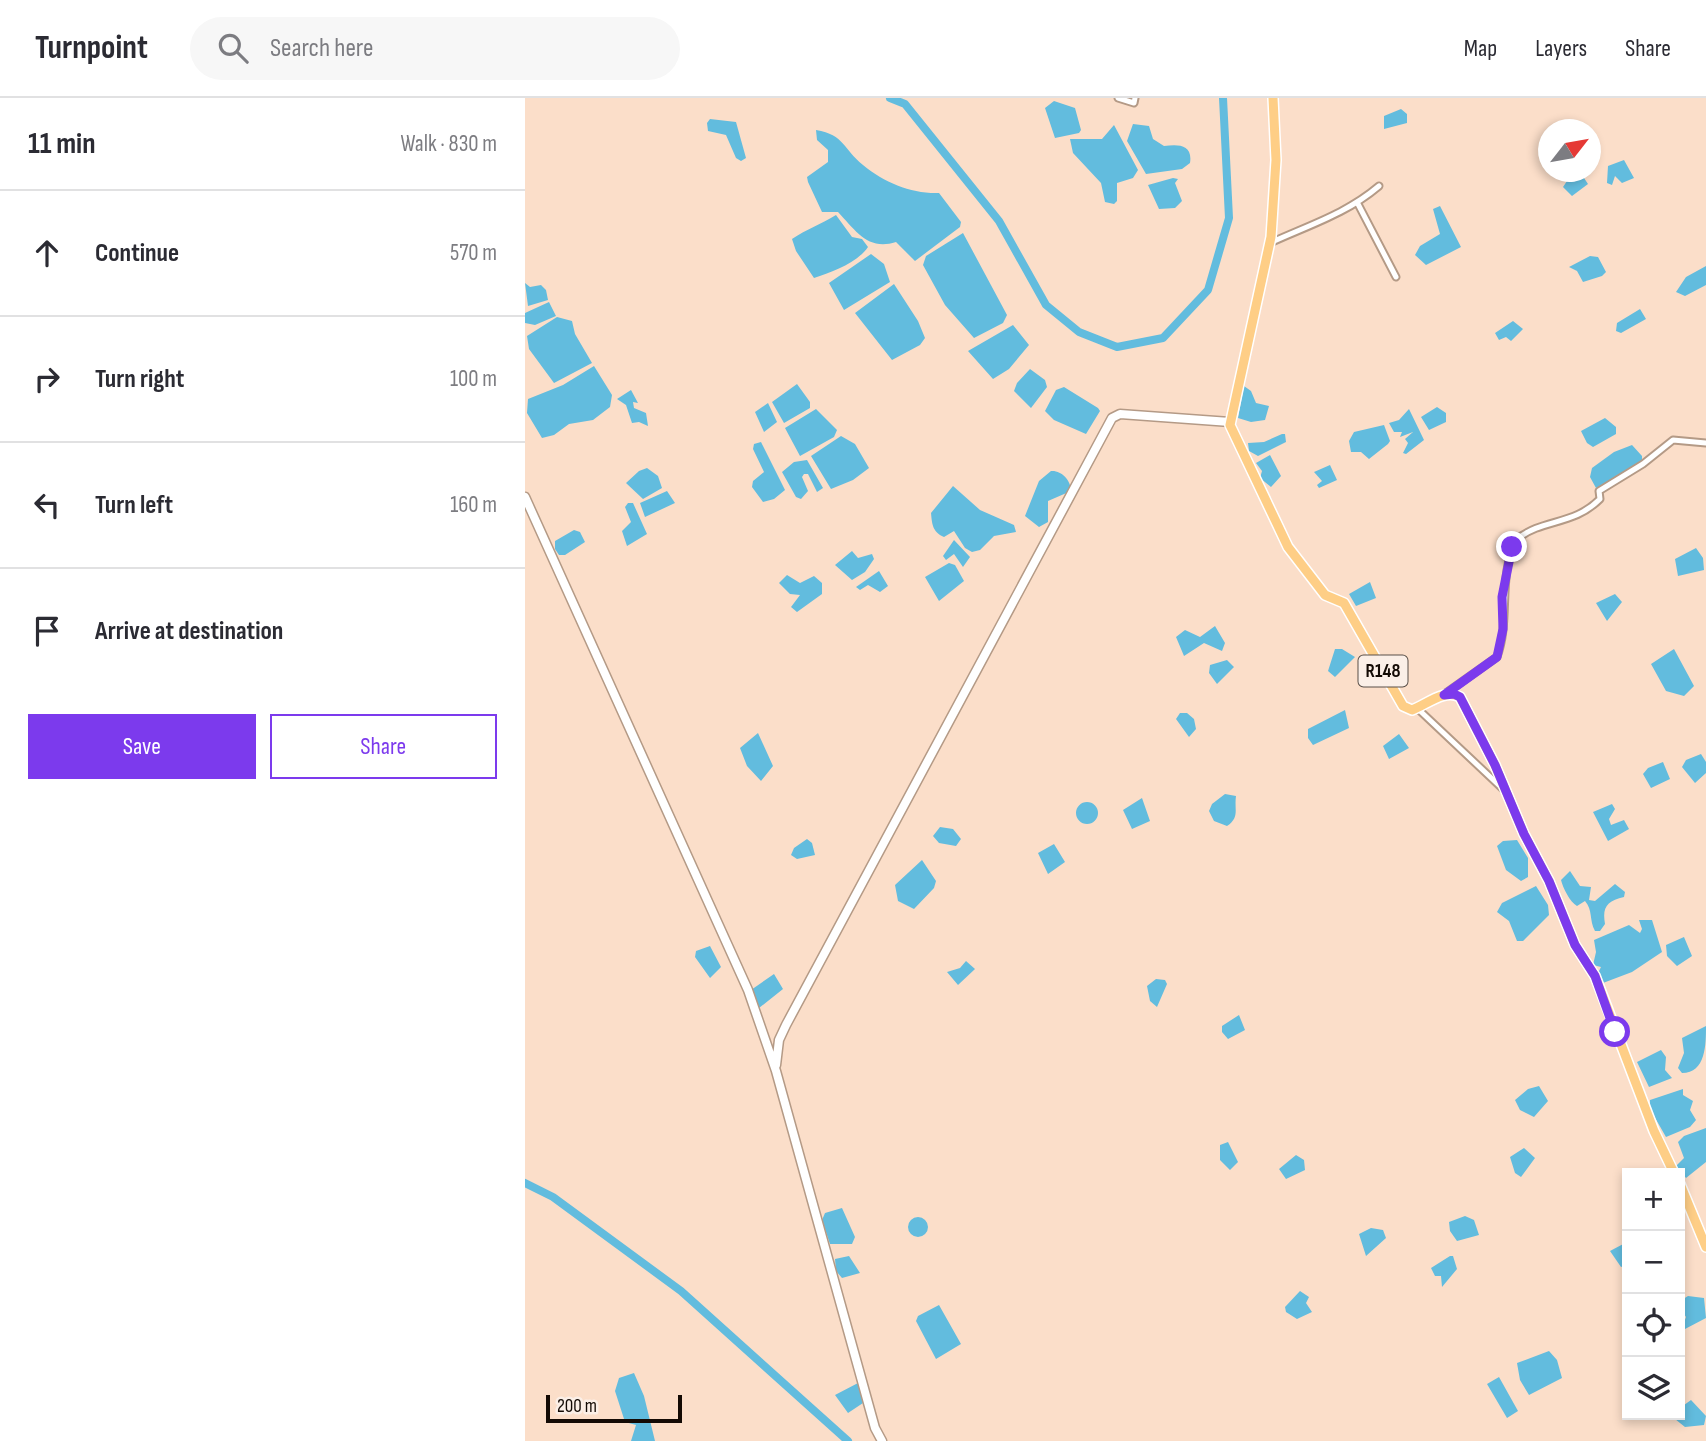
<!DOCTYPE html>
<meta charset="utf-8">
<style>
:root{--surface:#fff;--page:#f7f7f7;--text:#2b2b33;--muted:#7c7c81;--line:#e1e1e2;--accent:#7c3aed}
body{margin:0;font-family:"Sofia Sans Condensed",sans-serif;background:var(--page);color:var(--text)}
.controls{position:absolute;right:21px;bottom:21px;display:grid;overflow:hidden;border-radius:0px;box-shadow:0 4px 10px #0003}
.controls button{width:63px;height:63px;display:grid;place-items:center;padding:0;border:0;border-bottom:2px solid var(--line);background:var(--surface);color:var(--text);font:35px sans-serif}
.compass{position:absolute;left:1013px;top:21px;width:63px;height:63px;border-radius:50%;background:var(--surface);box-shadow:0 4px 10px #0003;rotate:59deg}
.scale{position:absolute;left:21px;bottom:18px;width:136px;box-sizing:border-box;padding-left:7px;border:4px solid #130a04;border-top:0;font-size:19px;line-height:24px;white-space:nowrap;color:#130a04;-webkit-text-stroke:5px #fbefe7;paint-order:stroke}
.stop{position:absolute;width:21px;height:21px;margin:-16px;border:5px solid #7c3aed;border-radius:50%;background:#fff}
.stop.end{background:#7c3aed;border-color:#fff;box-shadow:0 2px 7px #0008}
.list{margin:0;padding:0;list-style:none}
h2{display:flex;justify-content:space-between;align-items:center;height:91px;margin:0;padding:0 28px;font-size:30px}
h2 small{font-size:23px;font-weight:400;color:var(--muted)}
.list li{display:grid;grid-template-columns:46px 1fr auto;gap:21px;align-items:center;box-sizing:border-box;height:126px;padding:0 28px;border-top:2px solid var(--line)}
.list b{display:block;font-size:26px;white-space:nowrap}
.list em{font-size:23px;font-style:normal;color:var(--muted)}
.actions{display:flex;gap:14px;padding:21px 28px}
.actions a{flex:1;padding:16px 0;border:2px solid var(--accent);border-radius:0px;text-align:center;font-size:24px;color:var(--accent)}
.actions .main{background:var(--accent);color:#fff}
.icon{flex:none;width:38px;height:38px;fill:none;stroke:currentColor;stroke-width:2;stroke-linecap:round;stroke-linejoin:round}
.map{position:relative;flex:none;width:1181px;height:1343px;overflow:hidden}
header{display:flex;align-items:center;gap:42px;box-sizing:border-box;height:98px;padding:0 35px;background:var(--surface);border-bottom:2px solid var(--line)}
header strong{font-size:33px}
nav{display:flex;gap:38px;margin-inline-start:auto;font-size:24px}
.search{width:490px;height:63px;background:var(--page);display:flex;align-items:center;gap:18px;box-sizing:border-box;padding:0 24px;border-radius:38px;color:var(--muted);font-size:26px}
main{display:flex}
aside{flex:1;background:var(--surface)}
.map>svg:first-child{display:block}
</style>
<header>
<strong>Turnpoint</strong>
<div class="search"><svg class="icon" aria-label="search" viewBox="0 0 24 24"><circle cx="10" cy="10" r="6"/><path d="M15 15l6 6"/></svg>Search here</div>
<nav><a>Map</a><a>Layers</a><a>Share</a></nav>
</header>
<main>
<aside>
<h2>11 min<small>Walk · 830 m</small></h2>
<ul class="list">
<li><svg class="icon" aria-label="ahead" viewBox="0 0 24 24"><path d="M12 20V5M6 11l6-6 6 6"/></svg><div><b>Continue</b></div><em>570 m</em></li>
<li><svg class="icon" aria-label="right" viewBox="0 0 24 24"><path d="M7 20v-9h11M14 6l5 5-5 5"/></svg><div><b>Turn right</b></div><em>100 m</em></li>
<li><svg class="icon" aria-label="left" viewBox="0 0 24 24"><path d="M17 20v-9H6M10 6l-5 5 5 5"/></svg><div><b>Turn left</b></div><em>160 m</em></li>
<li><svg class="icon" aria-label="arrive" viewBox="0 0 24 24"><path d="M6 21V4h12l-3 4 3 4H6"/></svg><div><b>Arrive at destination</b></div></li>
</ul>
<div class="actions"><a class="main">Save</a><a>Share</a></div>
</aside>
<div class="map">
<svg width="1181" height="1343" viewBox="0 0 1181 1343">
<rect width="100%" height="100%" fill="#fbdec9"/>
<!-- water -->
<path fill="#62bcde" d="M529 3 550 10 556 32 554 35 530 40 520 10Z
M876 11 882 16V25L859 31V18Z
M185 21 211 24 221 60 216 63 211 60 201 37 183 33 182 25Z
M608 26 624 28 628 41 639 48C653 46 668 46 665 65L657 71 621 76 602 43Z
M589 27 613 72 608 80 592 85V103L589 106 580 104 576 85 548 55 545 41H577Z
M291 32C320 37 318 51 338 67 360 85 387 96 414 95L436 124 435 129 390 163 371 144C343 153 331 133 313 114H297L283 84 282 79 303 64V52L292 42Z
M1099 62 1109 80 1097 85 1090 78 1087 87 1082 85 1083 68Z
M1048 74H1061L1059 80 1063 86 1047 98 1038 89Z
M648 80 653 81 650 85 657 103 650 110 634 111 623 87Z
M915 108 936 149 901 167 890 157 895 148 915 136 908 111Z
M311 117 327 139 337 141 343 149C332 165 307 174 289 180L271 153 267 141C282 131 296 126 311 117Z
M438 135 482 217 478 225 449 240 420 207 398 167 401 158Z
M346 156 359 166 365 184 319 212 304 185Z
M1065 158 1073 159 1081 174 1077 178 1058 184 1052 173 1044 169Z
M1181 168V187L1160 198 1151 194 1161 179Z
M0 185 5 189 16 187 21 192 23 202 3 208Z
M369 186 393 223 400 240 395 247 367 262 330 215Z
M24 204 31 218 10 227 0 225V215Z
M1115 211 1121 221 1096 235 1091 233 1092 225Z
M32 219 47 223 50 236 67 265 29 285 4 251 2 238Z
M988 223 998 231 986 243 981 239 974 242 970 235Z
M488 227 504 247 484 271 468 281 443 253Z
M69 268 87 297 85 309 68 322 44 326 29 337 17 340 2 315 3 301 38 287Z
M505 271 520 282 522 289 506 310 489 293 492 285Z
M272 286 285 304V310L259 325 247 304Z
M719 288 726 293 731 305 744 308 740 322 726 324 713 320Z
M539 289 573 310 575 313 561 336 529 322 520 313 531 292Z
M106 292 113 305 108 304 109 310 121 315 123 328 114 324 107 325 101 307 92 301Z
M243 305 252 324 239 334 230 314Z
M912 309 921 315V324L904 332 896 319Z
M291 311 312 332 309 339 275 358 260 330Z
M884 311 899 342 881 356 878 355 883 345 880 341 888 334 875 339 877 334H869L864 325 874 322Z
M1080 320 1091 329V336L1068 349 1062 345 1056 333Z
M859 327 865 343 863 346 844 361 836 354H826L824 343 829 334Z
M757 336H760L761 344 733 358 724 353 723 345 739 344Z
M316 338 330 346 344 370 328 382 306 391 286 358Z
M236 344 260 392 249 401 238 404 227 389 228 383 239 374 228 351 229 346Z
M1107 347 1117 358V367L1071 390 1065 379 1067 370 1089 354Z
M745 357 756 378 746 389 735 380 737 373 731 365Z
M282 362 298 390 292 394 283 376H279L277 379 283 393 276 401 271 399 257 374 269 364Z
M805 367 812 382 794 390 792 387 797 383 789 374Z
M122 370 133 378 137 390 118 401 101 385 114 373Z
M526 373C536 372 546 382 546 393L523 403V424L514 429 500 418 514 383Z
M428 388 455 412 489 427 491 434 469 438 455 452 447 454 440 450 429 433 419 439C407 434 407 425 406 415Z
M142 393 150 405 120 419 115 405Z
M103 405H108L122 436 102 448 97 433 106 424 100 409Z
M49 432 55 434 60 444 40 457H34L30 451V443Z
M429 442 445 459 438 469 429 456 421 462 418 458Z
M1171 450 1178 460 1179 472 1153 478 1150 461Z
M327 453 333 460 347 456 349 461 340 474 327 482 310 467Z
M424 465 430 467 439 483 414 503 400 479Z
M354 473 363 488 355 494 343 487 335 492 331 489Z
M262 477 275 485 289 478 297 485V496L272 514 266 509 275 497 265 496 254 485Z
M845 484 851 500 831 508 824 496Z
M1090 496 1097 504 1082 523 1071 505Z
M690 528 700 545 697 553 679 545 659 558 651 539 660 532 675 539Z
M810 551H817L830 559 810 579 803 573Z
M1149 551 1169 588 1159 598 1141 593 1126 566Z
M702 562 709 569 692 586 684 575 685 567Z
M820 612 824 630 788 647 783 640V631Z
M655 615H662L669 621 671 631 664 639 651 621Z
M233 635 248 668 236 683 222 668 215 650Z
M874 636 884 650 864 661 858 648Z
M1176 656 1181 664V675L1170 685 1157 669 1161 662Z
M1138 664 1145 681 1126 690 1118 676 1123 670Z
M700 696 711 698C709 712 715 719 702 728L689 723 684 713 687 706Z
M617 700 625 723 607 731 598 712Z
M551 715a11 11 0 1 1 22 0a11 11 0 1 1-22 0Z
M1087 706 1090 711 1084 721 1086 727 1099 722 1104 731 1083 743 1068 714Z
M415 729 428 731 436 741 431 748 414 745 408 738Z
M282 741 287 745 290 757 272 761 266 757 269 750Z
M992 742 1003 760V779L996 783 981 772 972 748 978 743Z
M529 746 540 764 523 776 513 755Z
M397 762 411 783 409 790 389 811 373 803 370 787Z
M1045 773 1055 788 1066 789 1064 802 1070 803 1090 786 1100 794 1099 799C1082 803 1077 809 1080 826L1075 833H1070C1064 822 1068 812 1060 803L1052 808C1045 804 1038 790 1036 782Z
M1011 788 1023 807 1024 817 998 843H992L984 823 972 814 977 805Z
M1114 822H1127L1137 854 1107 874 1078 885 1072 877 1076 869 1068 867 1071 854 1069 842 1104 827 1115 835 1117 831Z
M1159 839 1167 858 1152 868 1142 858 1141 847Z
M185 848 196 869 185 880 170 859 171 853Z
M441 863 450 871 433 887 422 874 435 870Z
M249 876 258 891 234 910 226 892Z
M631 881 640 882 642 886 632 909 625 903 622 888Z
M714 917 720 932 703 941 697 934V928Z
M1181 928C1181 946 1181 975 1157 975L1153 970 1159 955 1157 940Z
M1136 952 1141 959 1140 972 1147 980 1124 989 1112 964Z
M1014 988 1023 1003 1009 1019 995 1012 990 1002 1003 991Z
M1158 991V997L1168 1003 1165 1012 1171 1022 1165 1029 1141 1039 1125 1011V1002Z
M1181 1030V1064L1161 1080 1151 1068 1159 1060 1153 1044 1159 1038Z
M703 1044 713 1064 705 1072 695 1062V1047Z
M999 1050 1010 1060 996 1079 990 1075 985 1059Z
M771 1057 779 1062 780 1072 761 1081 754 1071Z
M317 1110 330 1139 327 1146H305L297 1122 300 1115Z
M940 1118 949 1122 954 1137 932 1143 925 1133 924 1124Z
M383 1129a10 10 0 1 1 20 0a10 10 0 1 1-20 0Z
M846 1130 858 1132 861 1140 841 1158 834 1136Z
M1102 1144V1167L1096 1169 1085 1153Z
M324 1158 335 1175 317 1180 311 1173 310 1161Z
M925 1158H928L932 1171 917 1189 916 1178H910L906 1170Z
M775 1193 784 1199 781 1205 787 1214 772 1221 761 1214 760 1209Z
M1163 1198 1179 1200 1181 1220 1160 1231 1158 1227 1161 1219 1155 1210V1203Z
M414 1207 436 1246 411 1261 391 1223 393 1218Z
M1024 1253 1032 1262 1037 1280 1004 1297 995 1282 992 1265Z
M109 1275 119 1298 130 1343H106L111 1327 100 1324 90 1293 94 1280Z
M974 1279 993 1313 982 1320 962 1286Z
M333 1285 338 1305 323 1315 310 1297Z
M1166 1302 1181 1318 1179 1327 1160 1329 1145 1317H1155V1310Z"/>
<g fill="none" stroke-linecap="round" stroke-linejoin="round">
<!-- river -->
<path stroke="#62bcde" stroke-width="8" d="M365 0 380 6 474 123 521 207 554 234 592 249 638 240 683 192 704 120 698 0
M0 1085 28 1099 156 1193 323 1343"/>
<!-- minor casing -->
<g stroke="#b49a86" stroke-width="9">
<path id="minor" d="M593 0 609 5 610 0
M833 106 871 179
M745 145C784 127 821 116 854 88
M921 595 972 559C986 521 972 477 992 441 1019 420 1048 428 1075 401L1074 393 1118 366 1148 342 1181 345
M892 610 979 692"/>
</g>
<!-- secondary casing -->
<g stroke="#b49a86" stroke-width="11">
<path id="secondary" d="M0 399 223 892 251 973 350 1330 357 1343
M251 967 254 942 261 927 587 320 595 316 705 324"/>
</g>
<!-- primary casing -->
<g stroke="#fff" stroke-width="12">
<path id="primary" d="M748 0 751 62 746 139 705 327 763 449 800 497 819 505 878 608 887 612C901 607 920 590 935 599L970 667 999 736 1024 783 1050 847 1070 878 1129 1033 1149 1075
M1155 1086 1181 1149"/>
</g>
<!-- minor -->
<use href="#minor" stroke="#fff" stroke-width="5"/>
<!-- secondary -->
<use href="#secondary" stroke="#fff" stroke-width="8"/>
<!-- primary -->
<use href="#primary" stroke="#fece86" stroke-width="9"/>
</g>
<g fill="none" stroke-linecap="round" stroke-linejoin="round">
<!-- route -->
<path stroke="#7c3aed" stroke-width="9" d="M987 449 977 499 978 531 972 559 919 597 929 596 935 599 970 667 999 736 1024 783 1050 847 1070 878 1090 934"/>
</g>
<g text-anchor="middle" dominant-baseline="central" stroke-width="7" stroke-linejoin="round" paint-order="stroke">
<!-- shield labels -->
<rect fill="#fbefe7" stroke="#594f48" stroke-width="2" x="833.5" y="557.5" width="49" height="31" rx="5"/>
<g font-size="19" font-weight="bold" fill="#130a04">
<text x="858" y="573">R148</text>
</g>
</g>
</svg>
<div class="controls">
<button>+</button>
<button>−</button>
<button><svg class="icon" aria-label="locate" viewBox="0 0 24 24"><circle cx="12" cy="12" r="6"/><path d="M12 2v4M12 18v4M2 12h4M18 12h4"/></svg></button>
<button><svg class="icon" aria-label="layers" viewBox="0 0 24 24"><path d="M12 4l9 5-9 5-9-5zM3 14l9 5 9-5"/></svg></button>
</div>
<svg class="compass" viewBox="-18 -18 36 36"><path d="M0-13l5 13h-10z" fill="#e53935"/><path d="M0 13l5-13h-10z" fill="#7c7c81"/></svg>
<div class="scale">200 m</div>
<div class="stop" style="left:1090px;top:934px"></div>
<div class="stop end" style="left:987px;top:449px"></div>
</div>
</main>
